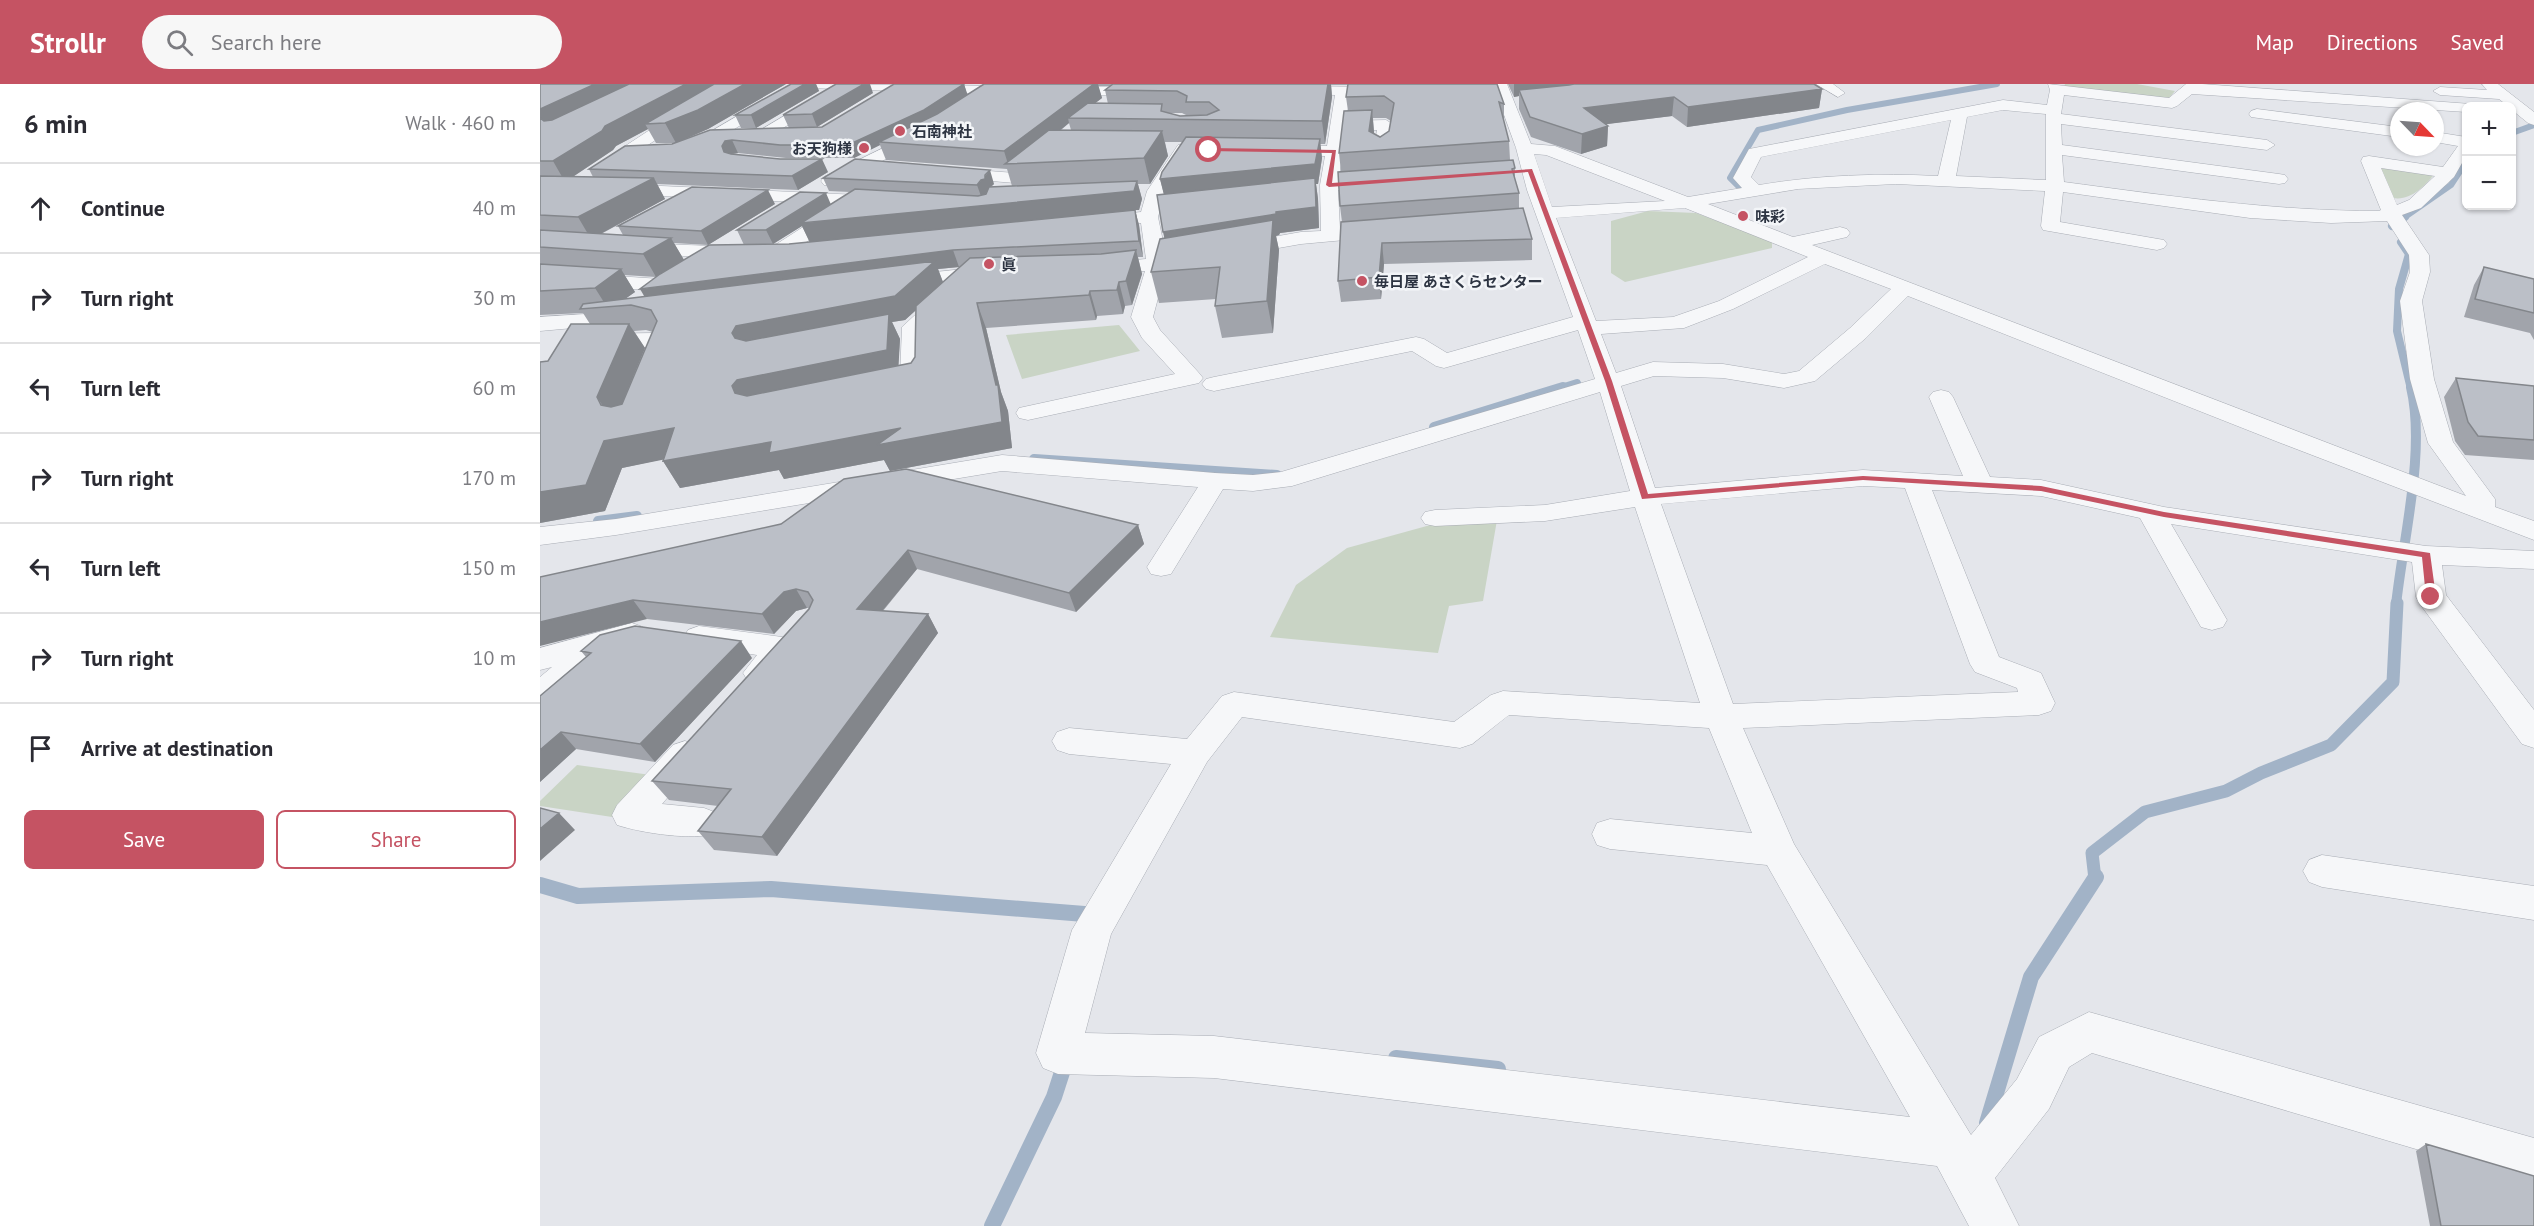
<!DOCTYPE html>
<meta charset="utf-8">
<style>
:root{--surface:#fff;--page:#f7f7f7;--text:#2b2b33;--muted:#7c7c81;--line:#e1e1e2;--accent:#c55363}
body{margin:0;font-family:"PT Sans","Noto Sans JP",sans-serif;background:var(--page);color:var(--text)}
.controls{position:absolute;right:18px;top:18px;display:grid;overflow:hidden;border-radius:9px;box-shadow:0 2px 4px #0004}
.controls button{width:54px;height:54px;display:grid;place-items:center;padding:0;border:0;border-bottom:2px solid var(--line);background:var(--surface);color:var(--text);font:30px sans-serif}
.compass{position:absolute;left:1850px;top:18px;width:54px;height:54px;border-radius:50%;background:var(--surface);box-shadow:0 2px 4px #0004;rotate:115deg}
.stop{position:absolute;width:18px;height:18px;margin:-14px;border:4px solid #c55363;border-radius:50%;background:#fff}
.stop.end{background:#c55363;border-color:#fff;box-shadow:0 2px 6px #0008}
.list{margin:0;padding:0;list-style:none}
h2{display:flex;justify-content:space-between;align-items:center;height:78px;margin:0;padding:0 24px;font-size:26px}
h2 small{font-size:20px;font-weight:400;color:var(--muted)}
.list li{display:grid;grid-template-columns:39px 1fr auto;gap:18px;align-items:center;box-sizing:border-box;height:90px;padding:0 24px;border-top:2px solid var(--line)}
.list b{display:block;font-size:22px;white-space:nowrap}
.list em{font-size:20px;font-style:normal;color:var(--muted)}
.actions{display:flex;gap:12px;padding:18px 24px}
.actions a{flex:1;padding:14px 0;border:2px solid var(--accent);border-radius:9px;text-align:center;font-size:21px;color:var(--accent)}
.actions .main{background:var(--accent);color:#fff}
.icon{flex:none;width:33px;height:33px;fill:none;stroke:currentColor;stroke-width:2;stroke-linecap:round;stroke-linejoin:round}
.map{position:relative;flex:none;width:1994px;height:1142px;overflow:hidden}
header{display:flex;align-items:center;gap:36px;box-sizing:border-box;height:84px;padding:0 30px;background:var(--accent);color:#fff}
header strong{font-size:28px}
nav{display:flex;gap:33px;margin-inline-start:auto;font-size:21px}
.search{width:420px;height:54px;background:var(--page);display:flex;align-items:center;gap:15px;box-sizing:border-box;padding:0 21px;border-radius:33px;color:var(--muted);font-size:22px}
main{display:flex}
aside{flex:1;background:var(--surface)}
.map>svg:first-child{display:block}
</style>
<header>
<strong>Strollr</strong>
<div class="search"><svg class="icon" aria-label="search" viewBox="0 0 24 24"><circle cx="10" cy="10" r="6"/><path d="M15 15l6 6"/></svg>Search here</div>
<nav><a>Map</a><a>Directions</a><a>Saved</a></nav>
</header>
<main>
<aside>
<h2>6 min<small>Walk · 460 m</small></h2>
<ul class="list">
<li><svg class="icon" aria-label="ahead" viewBox="0 0 24 24"><path d="M12 20V5M6 11l6-6 6 6"/></svg><div><b>Continue</b></div><em>40 m</em></li>
<li><svg class="icon" aria-label="right" viewBox="0 0 24 24"><path d="M7 20v-9h11M14 6l5 5-5 5"/></svg><div><b>Turn right</b></div><em>30 m</em></li>
<li><svg class="icon" aria-label="left" viewBox="0 0 24 24"><path d="M17 20v-9H6M10 6l-5 5 5 5"/></svg><div><b>Turn left</b></div><em>60 m</em></li>
<li><svg class="icon" aria-label="right" viewBox="0 0 24 24"><path d="M7 20v-9h11M14 6l5 5-5 5"/></svg><div><b>Turn right</b></div><em>170 m</em></li>
<li><svg class="icon" aria-label="left" viewBox="0 0 24 24"><path d="M17 20v-9H6M10 6l-5 5 5 5"/></svg><div><b>Turn left</b></div><em>150 m</em></li>
<li><svg class="icon" aria-label="right" viewBox="0 0 24 24"><path d="M7 20v-9h11M14 6l5 5-5 5"/></svg><div><b>Turn right</b></div><em>10 m</em></li>
<li><svg class="icon" aria-label="arrive" viewBox="0 0 24 24"><path d="M6 21V4h12l-3 4 3 4H6"/></svg><div><b>Arrive at destination</b></div></li>
</ul>
<div class="actions"><a class="main">Save</a><a>Share</a></div>
</aside>
<div class="map">
<svg width="1994" height="1142" viewBox="0 0 1994 1142">
<rect width="100%" height="100%" fill="#e4e6eb"/>
<!-- green -->
<path fill="#c9d4c5" d="M1525 0H1597L1635 7 1629 14 1524 3Z
M1839 80 1896 88C1885 102 1871 117 1853 114Z
M1108 127 1156 129 1232 157V164L1085 198 1071 189V137Z
M579 241 600 267 482 295 466 251Z
M957 436 943 517 909 522 898 569 730 553 756 501 807 464 894 440Z
M37 681 111 691 72 733 0 722V717Z"/>
<g fill="none" stroke-linecap="round" stroke-linejoin="round">
<!-- stream-far4 -->
<path stroke="#a2b3c7" stroke-width="6" d="M1972 49 1994 41
M1199 103 1190 94 1218 46 1307 26 1457 0
M1862 135 1911 101 1926 78"/>
<!-- stream-far3 -->
<path stroke="#a2b3c7" stroke-width="8" d="M1852 142 1865 133
M1861 158 1869 170 1859 205 1857 247 1871 305
M1018 305 1037 299"/>
<!-- stream-far2 -->
<path stroke="#a2b3c7" stroke-width="10" d="M894 343 1023 303
M494 375 737 391
M58 437 97 432
M1856 521C1863 455 1886 367 1871 303"/>
<!-- stream-far1 -->
<path stroke="#a2b3c7" stroke-width="13" d="M1555 795 1552 769 1605 728 1686 707 1721 689 1791 661 1853 598 1857 519"/>
<!-- stream -->
<path stroke="#a2b3c7" stroke-width="16" d="M0 801 38 812 231 805 557 831
M856 974 958 985
M1447 1039 1491 893 1556 793
M452 1142 514 1013 526 976"/>
<!-- minor casing -->
<g stroke="#a9adb5" stroke-width="1">
<path id="minor" d="M193 0H211L137 42 65 89H53L50 85 125 36Z
M261 0 607 3 614 7 607 11 500 12 268 4Z
M953 0H967L991 60 1015 62 1148 113 1202 104 1193 94 1209 65 1463 16 1507 21 1510 6 1508 0 1629 14 1646 0H1662L1931 20 1933 22H1926V28L1652 10 1637 22 1632 24 1524 11 1521 30 1727 56 1735 61 1727 66 1521 40 1522 61 1739 90 1745 91 1748 95 1745 99 1739 100 1522 71 1524 98C1629 112 1733 127 1839 127L1841 126 1821 77 1823 73 1829 72 1903 83 1918 62 1895 58V48L1926 53V72L1914 93 1881 124 1862 131 1889 171 1890 188 1882 217 1894 295 1913 358 1955 415V423L1994 437V456L1738 358 1368 212 1326 254 1275 297 1244 304 1183 294 1114 292 1081 302 1115 404 1323 386 1423 392 1389 313 1393 308 1401 306 1409 308 1413 313 1450 393 1501 396 1624 423 1886 462 1994 467V485L1902 481 1906 511 1994 626V664L1982 660 1880 520 1876 513 1872 478 1631 440 1687 536 1683 543 1672 546 1661 543 1600 434 1501 412 1392 406 1459 573 1501 589 1515 619 1511 627 1499 631 1203 644 1254 760 1431 1051 1477 995 1499 953 1549 928 1994 1054V1100L1552 969 1529 983 1509 1025 1455 1094 1479 1142H1429L1397 1082 674 994 518 990 503 984 496 969 532 846 631 680 529 670 517 666 512 657 517 648 529 644 647 655 682 612 694 608 914 638 951 611 963 607 1160 619 1095 423 1005 437 895 442 885 440 881 434 885 428 895 426 1005 421 1090 407 1060 308 752 402 713 407 683 405 631 490 621 492 611 490 607 483 658 403 462 387 76 451 0 461V443L76 435 462 371 675 389 713 391 741 388 1055 295 1038 246 904 284 896 282 872 267 674 307 666 305 662 300 666 295 674 293 876 253 884 255 907 269 1033 233 987 106 976 64ZM1463 26 1506 30V96L1416 92 1427 33ZM1411 36 1398 92C1339 89 1278 91 1219 101L1211 93 1221 73ZM994 70 1006 71 1125 117 1012 123ZM1841 84 1895 92 1869 116 1857 121ZM1356 100 1505 107 1501 142 1503 146 1617 166 1624 164 1627 160 1624 156 1520 138 1523 108 1710 134 1791 139 1847 137 1869 171 1870 188 1860 217 1870 295 1888 359 1926 412 1272 161 1307 153 1310 149 1307 145 1300 143 1253 153 1168 120 1258 105ZM1145 124 1268 173 1179 217 1133 233 1056 237 1016 134ZM1285 180 1351 205 1310 244 1259 287 1244 290 1183 280 1113 278 1076 289 1061 250 1144 244 1193 225ZM1323 402 1365 404 1430 580 1435 588 1477 604 1478 608 1193 620 1121 420ZM969 631 1169 644 1212 749 1070 735 1057 739 1052 750 1057 761 1070 765 1227 781 1370 1033 674 952 545 949 571 850 667 678 702 633 920 664 932 660Z
M1276 0H1293L1305 9 1298 13Z
M1942 0H1958L1994 28V41L1988 39 1972 26V22H1968L1959 15 1900 11 1893 7 1900 3 1947 6Z
M750 2 850 3 857 7 850 11H810L806 37 846 36 854 41 849 69 841 74 833 69 837 46 805 47 799 95 848 93 851 97 848 101 842 102 798 106 800 145 842 142 849 144 852 148 849 152 761 160 626 184 613 233 620 246 659 289 663 294 659 299 488 336 479 334 476 329 479 324 635 290 602 254 591 233 605 187 559 191 552 189 549 185 552 181 559 179 606 175 601 139 554 145 547 143 545 139 547 135 554 133 601 128 607 107 638 61H650L652 65 625 107 618 133 626 172 761 148 781 147 780 101 785 72 740 71 732 66 740 61 787 62 795 11 745 9 743 6 745 3Z
M235 10 243 15 240 18 179 54H167L165 51Z
M281 10 289 15 286 18 228 53 222 55 214 50Z
M1717 25 1859 43V53L1711 33 1709 30 1711 27Z
M382 45 390 50 388 53 296 101H284L281 97 284 93Z
M410 84 475 89 481 90 484 94 481 98 475 99 404 93 401 89 404 85Z
M0 100H78L341 112 347 113 350 117 347 121 341 122 78 110H0Z
M301 121 308 123 310 127 308 131 243 173H229L226 169 229 165 294 123Z
M96 159 199 163 206 165 209 169 206 173 199 175 89 169 86 165 89 161Z
M452 182 459 184 462 188 459 192 358 204 351 202 348 198 351 194 358 192Z
M0 187 121 195 128 197 131 201 128 205 121 207 0 199Z
M407 206 414 208 417 212 384 245V298L380 303C367 306 354 311 341 308L337 303 341 298 360 293 362 243 400 208Z
M92 227 100 228 103 233 100 238 0 247V233Z
M114 249 122 251 130 263 116 294 108 296 100 294 96 289 108 263 57 264 49 262 46 257 49 252 57 250Z
M92 539 103 543 107 550 103 557 68 567 12 619 0 623V593L12 583 0 586V564Z
M159 542 242 553 253 556 258 564C246 583 231 604 208 597L203 589 217 571 148 560 144 553 148 546Z
M145 657 157 661 162 670 157 679 122 720 164 724 177 729 182 739 177 749C153 757 102 749 77 741L72 731 77 721 133 661Z
M1782 771 1994 802V836L1782 803 1769 798 1763 787 1769 776Z"/>
</g>
<!-- minor -->
<use href="#minor" fill="#f6f7f9" fill-rule="evenodd"/>
</g>
<!-- wall -->
<path fill="#a1a4ab" fill-rule="evenodd" d="M0 0H246L168 45 136 59H116L108 45 76 62 73 66 34 92 53 93 49 85 132 60 249 44 243 31 333 9 277 43H282L424 0 427 11 444 0H957L964 20V38L969 57 970 76 975 84V97L979 109V125L992 155V176L844 180 841 215 801 218 798 197 802 138 800 122 801 88 799 69 808 27 806 13 808 1H791L792 13 785 60H780L782 74 778 100H776L778 115 779 144 740 149 739 151 736 152 739 166 733 249 682 254 675 222 676 215 619 219 611 188 624 155V110L620 95 643 58H625L628 72 610 100H598L602 115 599 126H595L599 141 603 173H598L602 190 592 221 585 222 583 230 557 232 556 236 446 244 461 308 468 327 472 364 350 387 344 376 244 395 239 386 140 404 123 377V375L82 384 65 427 0 439V278L8 277 50 240 43 229 0 231ZM558 2H571L565 6 568 20 555 19 562 14ZM627 29H642L648 32H640ZM833 34H846L851 37 849 47 840 53 834 50ZM529 39 531 46H521ZM340 61 346 76 467 85 472 102 451 103 454 100 283 94 289 107 310 108 291 120 197 146 204 161 233 160 262 142 270 158 249 160 144 176 134 159 168 161 235 120 78 142 83 151 61 150 125 115 117 100 258 106 288 88 192 70 198 69 246 74H314ZM419 183H420L403 198 398 185ZM84 191 116 193 105 213 85 215 95 208ZM376 226 375 273 371 279 358 282 360 255 352 238 365 236ZM106 246 113 248 82 320 105 264 94 247Z
M251 0H276L279 7 216 44H201L195 31Z
M968 0H1274L1282 5 1279 24 1147 43 1132 32 1066 40 1068 42 1067 62 1041 70 991 53 979 25V12L974 13Z
M1944 183 1994 195V256L1990 249 1924 233 1934 201Z
M1916 294 1994 302V376L1925 371 1915 357 1904 313Z
M598 441 604 460 536 528 377 485 343 527 388 530 398 549 237 772 174 766 158 747 178 722 129 716 112 697 269 524H267L256 527 234 550 107 535 0 493Z
M41 567 212 574 115 678 36 665 0 698V612L46 573Z
M1886 1060 1994 1142H1890L1876 1067Z"/>
<!-- shaded-wall -->
<path fill="#83868b" d="M55 0H104L7 50 0 39V25Z
M146 0H189L105 40 108 45 76 62 73 66 25 98 13 77 65 42Z
M205 0H246L168 45 136 59 125 39Z
M265 0H276L279 7 216 44 211 31Z
M324 0H330L333 9 277 43 272 30Z
M424 0 428 12 389 38 339 58 340 61 314 74 308 61Z
M554 0H558L562 14 536 34H528L529 39 478 80H468L464 67Z
M788 0H791L792 13 785 60 782 37Z
M974 0H1053L979 6V12L974 13Z
M1282 5 1279 24 1147 43 1148 23Z
M1134 13 1132 32 1044 43V24Z
M832 26 834 48 831 67 829 47Z
M1068 42 1067 62 1041 70 1042 50Z
M622 47 628 72 610 100 604 74Z
M780 55 782 74 778 100H776L778 115 779 144 740 149 739 151 736 152 739 166 733 249 727 217 732 153 628 169 623 148 625 115 620 95Z
M192 56 198 69 192 70 188 75 184 68 182 62 185 57Z
M282 75 288 88 258 106 252 92Z
M450 86 454 100 449 104 450 108 445 110 442 115 437 101Z
M114 94 125 115 51 155 38 133Z
M597 97 602 115 599 126H595L599 141 603 173 599 157 270 159 262 142 233 160 226 146 286 109 292 123 267 139Z
M228 106 235 120 168 161 161 147Z
M131 154 144 176 116 193 103 170Z
M842 159 844 180 841 215 839 193Z
M413 166 419 183 398 185 404 201 365 236 352 238 360 255 358 291 212 322 195 309 192 302 206 274 192 249 196 242 110 222 100 205Z
M596 166 602 190 592 221 586 197Z
M81 185 95 208 75 222 67 223 55 204Z
M579 198 585 222 583 230 577 206Z
M550 207 557 232 556 236 549 211Z
M437 219 446 244 461 308 468 327 472 364 350 387 344 376 244 395 239 386 140 404 123 377 456 301Z
M89 240 105 264 74 339 57 313Z
M134 344 151 370 82 384 65 427 0 439V408L64 357Z
M598 441 604 460 536 528 529 509Z
M368 466 377 485 328 544 317 525Z
M256 505 267 524 256 527 234 550 222 530 244 508Z
M93 516 107 535 0 562V538Z
M388 530 398 549 237 772 222 753Z
M201 557 212 574 115 678 100 660Z
M21 648 36 665 0 698V666Z
M19 729 35 746 0 777V745Z"/>
<!-- building -->
<path fill="#bbbfc7" stroke="#83868b" stroke-width="1.5" d="M0 0H55L0 25Z
M89 0H146L65 42 62 47 13 77H0V34L4 37 12 36Z
M174 0H205L158 26 125 39 105 40Z
M251 0H265L211 31H195Z
M296 0H324L272 30 243 31Z
M354 0H424L384 26 308 61H240L192 56 185 57 182 62 184 68 191 70 240 75H282L252 92 49 85 85 62 132 60 170 46 282 43Z
M444 0H554L464 67 339 58 397 30Z
M573 0H788L782 37 528 34 548 19 622 20 621 27 640 32 667 31 679 26 669 18H646L647 12 637 7 565 6Z
M808 0H957L964 20 959 18 969 57 799 69 804 27 832 26 829 47 840 53 849 47 854 19 844 12 806 13Z
M1034 0H1274L1282 5 1148 23 1134 13 1044 24 1068 42 1042 50 990 33 979 6 1029 1Z
M509 46 622 47 604 74 465 80Z
M646 53 780 55 775 80 620 95 622 88Z
M315 75 450 86 445 91V95L441 96 437 101 283 94Z
M973 76 975 84 972 85 979 109 800 122 798 88Z
M0 92 114 94 38 133 0 131Z
M775 94 776 123 736 128V130L623 148 617 111Z
M597 97 594 107 261 139 315 105 438 112 446 110 449 103Z
M152 103 228 106 161 147 78 142Z
M260 108 286 109 226 146H197Z
M983 124 992 155 842 159 839 193 798 197 801 138Z
M595 126 599 157 413 166 100 205 120 190 169 161 249 160Z
M733 136 727 217 675 222 680 183 611 188 620 155Z
M0 146 131 154 103 170 0 163Z
M596 166 586 197 579 198 577 206 550 207 549 211 437 219 456 301H458L462 338 337 361 361 344 229 369 231 358 123 377 134 344 64 357 46 401 0 408V278L8 277 31 240H89L57 313 61 321 71 323 82 320 117 237 111 226 91 221 40 225 43 220 395 177 355 212 196 242 192 249 195 254 206 257 349 230 347 266 197 296 192 302 195 309 207 312 371 279 375 273 376 222 430 174 561 170Z
M0 180 81 185 55 204 0 207Z
M1944 183 1994 195V229L1935 215Z
M1916 294 1994 302V356L1938 352 1928 338Z
M366 385 598 441 529 509 368 466 317 525 388 530 222 753 158 747 191 705 112 697 269 525 273 516 268 508 256 505 244 508 222 530 93 516 0 538V493L241 440 304 395Z
M95 542 201 557 100 660 21 648 0 666V612L51 569 41 567 60 551Z
M0 724 19 729 0 745Z
M1886 1060 1994 1092V1142H1901Z"/>
<!-- route -->
<path fill="#c55363" d="M669 64 796 66 792 99 992 85 1072 297 1108 410 1323 392 1501 402 1624 428 1890 469 1896 513 1891 516 1886 513 1882 473 1624 433 1501 407 1323 396 1102 415 1065 297 988 88 789 103 786 101 792 69 667 67Z"/>
<!-- markers -->
<g fill="#c55363" stroke="#f3f5f8" stroke-width="2">
<circle cx="360" cy="47" r="6"/>
<circle cx="324" cy="64" r="6"/>
<circle cx="1203" cy="132" r="6"/>
<circle cx="449" cy="180" r="6"/>
<circle cx="822" cy="197" r="6"/>
</g>
<g text-anchor="middle" dominant-baseline="central" stroke-width="5" stroke-linejoin="round" paint-order="stroke">
<!-- far-poi labels -->
<g font-size="15" font-weight="bold" fill="#2d3442" stroke="#f3f5f8" text-anchor="start">
<text x="372" y="47">石南神社</text>
<text x="312" y="64" text-anchor="end">お天狗様</text>
<text x="1215" y="132">味彩</text>
<text x="461" y="180">眞</text>
<text x="834" y="197">毎日屋 あさくらセンター</text>
</g>
</g>
</svg>
<div class="controls">
<button>+</button>
<button>−</button>
</div>
<svg class="compass" viewBox="-18 -18 36 36"><path d="M0-13l5 13h-10z" fill="#e53935"/><path d="M0 13l5-13h-10z" fill="#7c7c81"/></svg>
<div class="stop" style="left:669px;top:66px"></div>
<div class="stop end" style="left:1891px;top:513px"></div>
</div>
</main>
